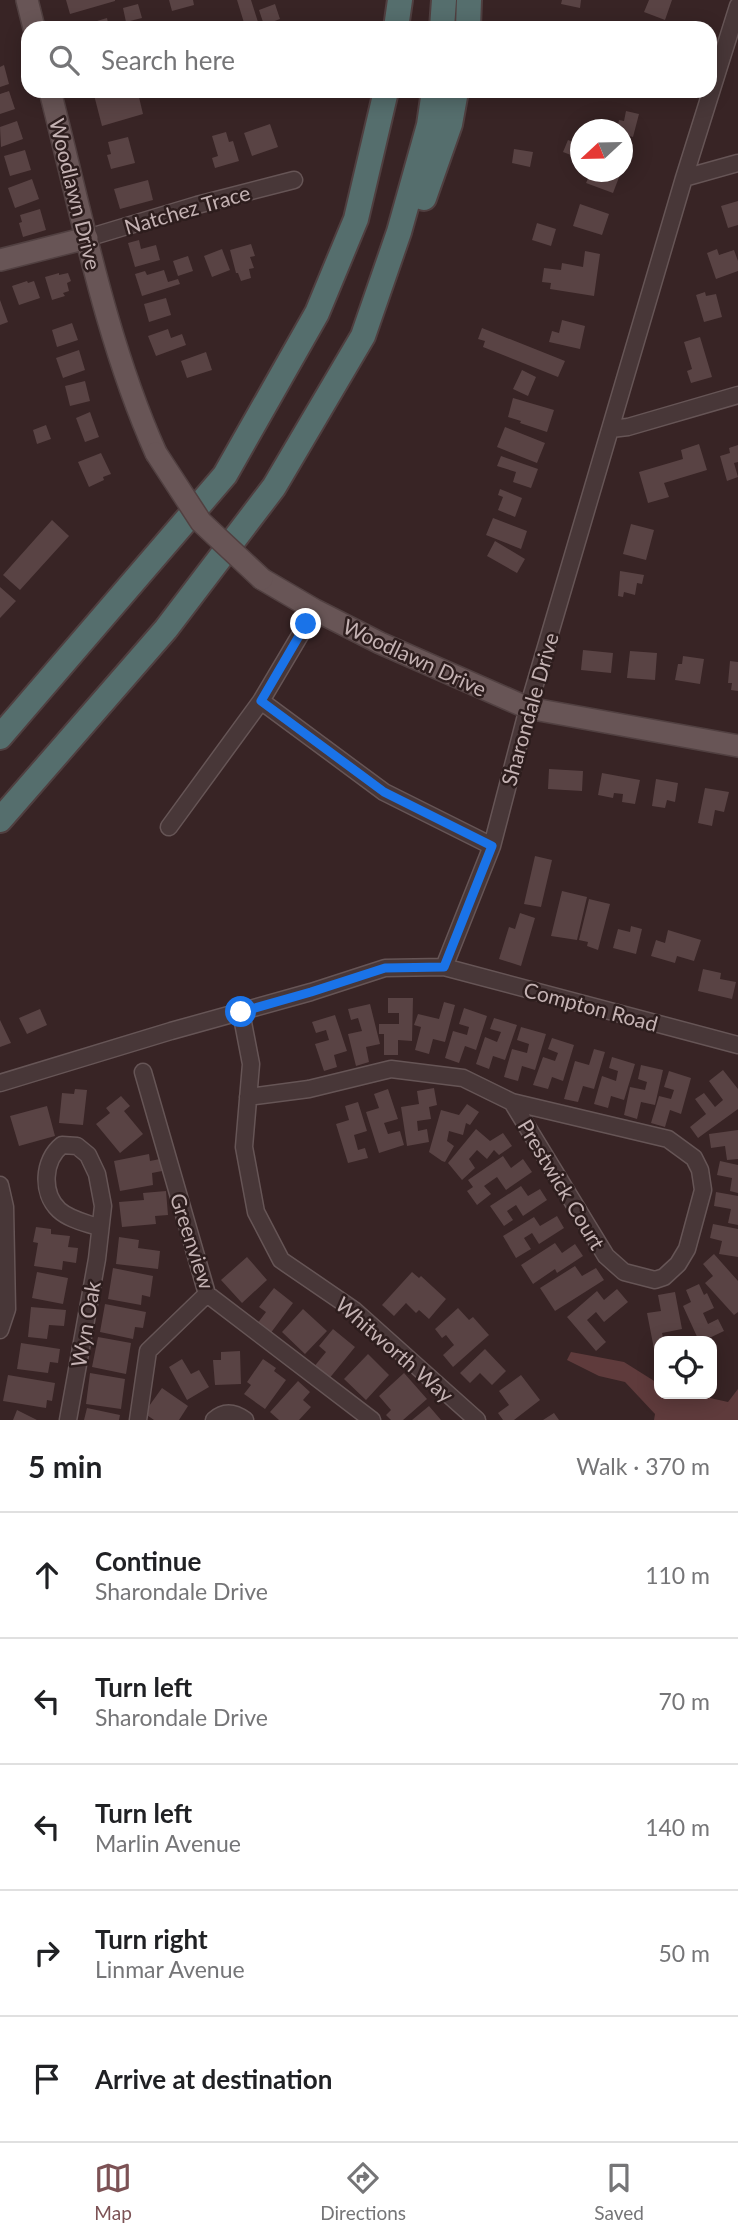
<!DOCTYPE html>
<meta charset="utf-8">
<style>
:root{--surface:#fff;--page:#f6f6f6;--text:#202124;--muted:#757577;--line:#e0e0e0;--accent:#7c5255}
body{margin:0;font-family:Lato,sans-serif;background:var(--page);color:var(--text)}
.controls{position:absolute;right:21px;bottom:21px;display:grid;overflow:hidden;border-radius:14px;box-shadow:0 4px 18px #0003}
.controls button{width:63px;height:63px;display:grid;place-items:center;padding:0;border:0;border-bottom:2px solid var(--line);background:var(--surface);color:var(--text);font:35px sans-serif}
.compass{position:absolute;left:570px;top:119px;width:63px;height:63px;border-radius:50%;background:var(--surface);box-shadow:0 4px 18px #0003;rotate:248deg}
.stop{position:absolute;width:21px;height:21px;margin:-16px;border:5px solid #1a73e8;border-radius:50%;background:#fff}
.stop.end{background:#1a73e8;border-color:#fff;box-shadow:0 2px 7px #0008}
.list{margin:0;padding:0;list-style:none}
h2{display:flex;justify-content:space-between;align-items:center;height:91px;margin:0;padding:0 28px;font-size:30px}
h2 small{font-size:23px;font-weight:400;color:var(--muted)}
.list li{display:grid;grid-template-columns:46px 1fr auto;gap:21px;align-items:center;box-sizing:border-box;height:126px;padding:0 28px;border-top:2px solid var(--line)}
.list b{display:block;font-size:26px;white-space:nowrap}
.list p{margin:0;font-size:23px;white-space:nowrap;color:var(--muted)}
.list em{font-size:23px;font-style:normal;color:var(--muted)}
.icon{flex:none;width:38px;height:38px;fill:none;stroke:currentColor;stroke-width:2;stroke-linecap:round;stroke-linejoin:round}
.map{position:relative;flex:none;width:738px;height:1420px;overflow:hidden}
.search{position:absolute;background:var(--surface);box-shadow:0 4px 18px #0003;left:21px;right:21px;top:21px;height:77px;display:flex;align-items:center;gap:18px;box-sizing:border-box;padding:0 24px;border-radius:21px;color:var(--muted);font-size:26px}
.sheet{height:721px;background:var(--surface)}
nav{display:flex;justify-content:space-around;align-items:center;box-sizing:border-box;height:98px;border-top:2px solid var(--line);background:var(--surface);font-size:19px;color:var(--muted)}
nav a{display:grid;justify-items:center;gap:4px}
nav .on{color:var(--accent)}
.map>svg:first-child{display:block}
</style>
<div class="map">
<svg width="738" height="1420" viewBox="0 0 738 1420">
<rect width="100%" height="100%" fill="#382425"/>
<!-- water -->
<path fill="#5f3b3c" d="M571 1352 624 1362 659 1384V1394H692L728 1402 738 1389V1420H654L655 1414 625 1382 599 1376 567 1360Z"/>
<!-- building -->
<path fill="#594344" d="M66 0H115V1L70 14Z
M169 0H193L194 5 172 11Z
M237 0H251L258 22 245 26Z
M562 0H581L580 8 561 4Z
M649 0H672L665 20 644 12Z
M138 4 142 18 126 22 123 8Z
M275 4 280 19 264 25 259 10Z
M107 18 109 28H77V27Z
M4 65 9 84 0 87V67Z
M9 91 15 109 0 114V94Z
M110 91H121L122 95 143 91 138 93 143 114 102 126 94 95Z
M626 111 639 114 633 137 622 134V130H617L619 120 624 121Z
M17 121 23 139 1 147 0 127Z
M270 124 278 147 252 156 244 133Z
M226 132 229 142 233 141 239 161 215 168 212 158 218 156 212 136Z
M128 137 135 163 111 169 107 155 111 154 108 142Z
M568 140 580 145 576 157 563 152Z
M514 149 533 152 530 167 512 163Z
M25 150 31 170 10 176 4 156Z
M591 172 606 174 607 172H621L613 193 586 183Z
M32 179 39 199 15 208 8 188Z
M148 180 153 200 120 209 114 189Z
M738 201V225L728 228 721 206Z
M580 204 609 214 602 235 573 226Z
M40 209 46 230 23 237 19 223 22 222 20 215Z
M537 223 556 229 551 246 532 240Z
M139 240 141 249 156 245 160 260 135 267 128 243Z
M251 244 255 256 250 257 254 268 249 269 251 278 241 281 238 273H236L230 250Z
M222 249 230 270 212 277 204 256Z
M717 249 719 255 734 250 738 261V271L716 279 707 253Z
M585 251 600 254 594 296 550 289 551 283 542 282 544 268 561 270 562 263 583 267Z
M188 256 193 271 178 276 173 261Z
M164 270 168 282 178 279 180 284 142 296 135 274 145 271 147 275Z
M59 273V275L68 273 71 281 67 283 69 291 63 293 65 296 52 300 45 277Z
M27 281 28 283 34 281 40 298 19 305 12 286Z
M705 292 706 296 716 294 722 317 704 322 696 295Z
M166 298 171 315 149 322 144 304Z
M0 300 8 322 0 325Z
M562 320 585 326 580 349 549 342 552 331 559 333Z
M72 323 78 340 57 347 52 330Z
M482 328 565 361 558 377 483 347 485 341 478 339Z
M168 329 171 338 182 334 186 345 156 356 148 336Z
M700 337 712 377 691 383 687 371 692 369 684 342Z
M79 350 85 370 63 378 56 358Z
M206 352 212 370 187 378 181 361Z
M522 370 536 377 528 396 513 389Z
M85 381 90 401 70 406 65 386Z
M513 398 554 410 547 432 520 423 521 421 508 417Z
M90 412 99 437 85 442 76 418Z
M46 425 51 439 37 444 33 430Z
M505 427 545 443 537 463 497 447Z
M699 444 707 470 664 483 669 497 648 503 639 472 683 459 681 450Z
M738 445V462L734 463 738 477 727 481 720 456 730 453 729 448Z
M101 453 111 474 103 477 104 480 89 487 78 462Z
M501 456 538 469 531 488 513 482 516 472 497 466Z
M500 489 522 498 515 517 498 510 503 497 498 495Z
M493 518 527 531 521 549 486 535Z
M52 520 69 536 20 590 3 575Z
M631 524 654 530 646 560 623 554Z
M495 541 525 559 517 573 487 556Z
M620 571 644 575 642 584 637 583 635 595 624 592 623 597 618 596Z
M0 587 16 601 0 618Z
M583 650 613 653 611 673 581 670Z
M630 651 657 653 655 680 627 678Z
M683 656 704 659 700 684 675 680 678 664H682Z
M730 661 738 662V691L731 690 732 683H728Z
M549 769 583 771 582 791 548 789Z
M602 773 640 780 635 804 622 802 623 794 614 793 613 798 598 795Z
M656 779 678 783 675 802 667 800 665 808 652 806Z
M705 788 729 792 724 812 715 810 712 826 698 823Z
M535 856 552 860 541 907 524 904Z
M562 891 587 897 577 940 551 936Z
M589 899 610 904 598 950 587 946 588 942 579 940Z
M520 913 535 918 521 966 499 959 509 927 515 929Z
M631 926 642 929 636 954 613 948 618 929 630 932Z
M668 930 701 940 694 961 677 956 675 963 651 956 656 940 665 943Z
M703 969 721 973 720 979 736 982 732 999 698 991Z
M388 998H413L412 1041 398 1040V1055H384V1034H379V1024H399V1013H388Z
M444 1002 455 1005 445 1042 433 1039 429 1054 415 1050 421 1027 414 1025 418 1014 439 1019Z
M370 1004 380 1044 366 1047 369 1062 356 1066 348 1034 362 1031 358 1018 351 1020 348 1009Z
M464 1008 487 1016 476 1050 465 1046 459 1063 445 1058 453 1031 467 1035 469 1027 459 1024Z
M40 1009 47 1025 27 1034 19 1018Z
M335 1015 347 1051 334 1055 337 1067 324 1071 315 1044 329 1040 326 1030 316 1033 312 1022Z
M494 1018 517 1025 505 1060 493 1056 489 1069 476 1064 485 1037 497 1042 501 1032 490 1029Z
M0 1020 11 1043 0 1047Z
M521 1027 546 1034 535 1070 522 1066 518 1081 504 1077 512 1049 527 1053 529 1044 517 1040Z
M552 1038 574 1045 563 1081 552 1077 548 1089 533 1085 543 1057 555 1061 558 1053 548 1049Z
M594 1049 605 1052 594 1089 583 1086 578 1102 564 1099 575 1061 589 1065Z
M612 1057 635 1064 624 1100 611 1096 608 1108 594 1104 602 1076 616 1081 618 1071 609 1068Z
M641 1065 663 1070 655 1105 641 1102 637 1119 624 1115 630 1087 645 1090 647 1082 638 1079Z
M723 1070 738 1089V1109L698 1138 690 1127 706 1114 695 1099 704 1093 715 1107 723 1100 709 1081Z
M669 1071 691 1078 681 1114 670 1110 665 1127 651 1123 659 1096 671 1099 674 1090 664 1087Z
M434 1088 437 1105 429 1107 431 1119 417 1121 418 1131 427 1129 429 1142 407 1146 401 1107 419 1104 417 1091Z
M75 1089 87 1090 83 1125 59 1123 62 1093 74 1094Z
M388 1089 398 1119 384 1123 388 1134 400 1131 404 1145 379 1153 366 1112 379 1108 374 1094Z
M121 1096 130 1106 124 1111 143 1134 120 1153 96 1124 110 1113 106 1108Z
M358 1102 367 1131 354 1135 358 1150 365 1148 368 1158 348 1163 336 1124 349 1120 345 1106Z
M467 1104 479 1112 470 1125 466 1123 463 1135 449 1131 447 1141 454 1146 445 1162 442 1161 429 1152 441 1110 459 1115Z
M47 1106 55 1136 19 1146 10 1116Z
M476 1129 490 1141 503 1133 512 1146 499 1155 494 1150 487 1159 477 1150 469 1159 475 1168 462 1180 448 1163Z
M738 1130V1159L727 1160 725 1146 711 1148 709 1134Z
M149 1154 150 1161 160 1159 162 1171 152 1173 153 1185 120 1191 114 1161Z
M503 1156 511 1168 523 1159 532 1172 506 1190 497 1177 484 1186 491 1194 477 1205 467 1191 473 1187 468 1180Z
M720 1161 738 1165V1193L730 1191 732 1178 717 1175Z
M521 1186 528 1196 540 1189 547 1200 523 1216 516 1205 507 1211 513 1220 504 1226 490 1206Z
M166 1191 168 1215 155 1216 156 1224 122 1227 119 1202 144 1200 143 1193Z
M716 1192 738 1196V1225L728 1223 731 1209 714 1206Z
M557 1216 564 1228 539 1244 532 1233 524 1238 531 1249 516 1258 503 1236 534 1217 540 1226Z
M713 1224 738 1229V1257L719 1254 722 1241 710 1238Z
M36 1227 51 1229V1234L70 1236 68 1247 78 1248 76 1263 63 1261 62 1270 34 1266 38 1243 33 1242Z
M119 1237 139 1240 138 1248 160 1251 158 1269 116 1264Z
M555 1243 562 1253 575 1244 583 1256 557 1273 555 1269 533 1284 521 1265Z
M714 1254 738 1281V1312L734 1315 705 1283 713 1276 703 1264Z
M247 1257 267 1280 242 1303 221 1280Z
M575 1266 582 1276 596 1268 604 1280 555 1311 540 1288Z
M113 1268 153 1276 150 1297 142 1295 141 1305 108 1299Z
M37 1272 68 1278 63 1304 32 1298Z
M412 1272 419 1278 421 1276 446 1299 429 1319 419 1310 416 1313 406 1303 394 1316 382 1305Z
M699 1284 704 1295 707 1293 714 1308 703 1313 708 1324 718 1319 724 1331 703 1341H699L683 1306 691 1302 686 1290Z
M274 1288 293 1303 270 1334 257 1324 266 1312 259 1307Z
M617 1289 628 1302 604 1322 596 1312 587 1320 606 1342 596 1351 567 1317 597 1291 604 1300Z
M675 1292 682 1329 662 1333 664 1341H659V1353L655 1354 647 1313 661 1311 658 1295Z
M105 1304 146 1312 143 1328 135 1327 133 1339 100 1332Z
M31 1307 66 1310 64 1326 49 1325 47 1339 28 1337Z
M458 1308 469 1320 473 1317 489 1335 453 1367 443 1355 454 1345 446 1335 442 1338 435 1329Z
M303 1309 327 1331 305 1354 282 1332Z
M333 1329 355 1347 328 1380 313 1368 326 1352 319 1346Z
M98 1337 131 1343 126 1374 92 1367Z
M21 1343 60 1349 58 1363 50 1362 48 1373 17 1369Z
M485 1349 506 1371 492 1385 480 1373 470 1383 460 1373Z
M240 1351 241 1384 215 1385 213 1360H221V1352Z
M368 1354 389 1375 366 1400 344 1379Z
M182 1359 191 1374 199 1370 209 1387 187 1400 169 1367Z
M263 1359 276 1368 274 1371 286 1380 265 1409 244 1394 251 1385 247 1382Z
M90 1373 125 1379 121 1409 86 1404Z
M404 1373 427 1399 403 1420H391L386 1415 391 1410 379 1396Z
M8 1375 55 1383 52 1401 47 1400 46 1408 3 1401Z
M521 1375 540 1400 514 1420H503L498 1413 509 1405 499 1391Z
M298 1381 310 1392 303 1400 311 1407 299 1420H279L270 1412Z
M162 1388 188 1406 179 1420H154L144 1413Z
M429 1406 441 1420H412Z
M87 1408 120 1415 119 1420H84Z
M17 1410 37 1420H13Z
M554 1413 559 1420H543Z"/>
<g fill="none" stroke-linecap="round" stroke-linejoin="round">
<!-- minor casing -->
<g stroke="#665556" stroke-width="19">
<path id="minor" d="M684 178 738 163
M87 238 197 205 294 180
M611 429 628 427 738 395
M261 701 384 792 492 846
M169 827 261 701 315 610
M444 967 492 846 528 708 684 178 738 6
M241 1012 251 1064 244 1147 256 1212 281 1260 354 1310 477 1420
M143 1072 207 1294 372 1420
M0 1083 171 1031 311 992 385 968 444 967 738 1045
M248 1097 309 1089 391 1069 463 1078 512 1102 668 1139 694 1158 700 1170 703 1190 687 1249 678 1264 664 1277 655 1280 624 1272 606 1256 512 1102
M0 1185 5 1207 7 1309 0 1330
M68 1420 97 1259 103 1206 97 1174 88 1155 77 1146 62 1145C43 1160 41 1193 59 1210 70 1220 87 1223 100 1228
M138 1420 148 1351 207 1294
M214 1420C224 1411 234 1412 245 1420"/>
</g>
<!-- major casing -->
<g stroke="#514041" stroke-width="24">
<path id="major" d="M27 0 34 28
M50 91C81 211 105 339 156 453
M0 260 87 238
M262 579 315 610 380 643 528 708 738 746"/>
</g>
<!-- highway casing -->
<g stroke="#503f40" stroke-width="28">
<path id="highway" d="M396 28 400 0
M442 28 444 0
M468 28 469 0
M424 198 450 124 456 91
M0 737 225 475 317 313 356 219 386 91
M0 820 166 629 274 487 363 336 399 232 429 125 434 91"/>
</g>
<!-- minor -->
<use href="#minor" stroke="#483738" stroke-width="16"/>
<!-- major -->
<use href="#major" stroke="#685556" stroke-width="21"/>
<!-- highway -->
<use href="#highway" stroke="#556e6d" stroke-width="24"/>
<!-- major-bridge casing -->
<g stroke="#514041" stroke-width="24" stroke-linecap="butt">
<path id="major-bridge" d="M156 453 201 522 262 579"/>
</g>
<!-- major-bridge -->
<use href="#major-bridge" stroke="#685556" stroke-width="21"/>
</g>
<g fill="none" stroke-linecap="round" stroke-linejoin="round">
<!-- route -->
<path stroke="#1a73e8" stroke-width="9" d="M241 1012 311 992 385 968 444 967 492 846 384 792 261 701 306 624"/>
</g>
<g text-anchor="middle" dominant-baseline="central" stroke-width="5" stroke-linejoin="round" paint-order="stroke">
<!-- street labels -->
<g font-size="21" fill="#c4b2b3" stroke="#2d1d1d">
<text transform="translate(76 194) rotate(76)">Woodlawn Drive</text>
<text transform="translate(187 209) rotate(-16)">Natchez Trace</text>
<text transform="translate(415 657) rotate(25)">Woodlawn Drive</text>
<text transform="translate(529 709) rotate(-74)">Sharondale Drive</text>
<text transform="translate(591 1006) rotate(15)">Compton Road</text>
<text transform="translate(562 1184) rotate(59)">Prestwick Court</text>
<text transform="translate(193 1241) rotate(72)">Greenview</text>
<text transform="translate(85 1324) rotate(-80)">Wyn Oak</text>
<text transform="translate(395 1349) rotate(41)">Whitworth Way</text>
</g>
</g>
</svg>
<div class="controls">
<button><svg class="icon" aria-label="locate" viewBox="0 0 24 24"><circle cx="12" cy="12" r="6"/><path d="M12 2v4M12 18v4M2 12h4M18 12h4"/></svg></button>
</div>
<svg class="compass" viewBox="-18 -18 36 36"><path d="M0-13l5 13h-10z" fill="#e53935"/><path d="M0 13l5-13h-10z" fill="#757577"/></svg>
<div class="stop" style="left:241px;top:1012px"></div>
<div class="stop end" style="left:306px;top:624px"></div>
<div class="search"><svg class="icon" aria-label="search" viewBox="0 0 24 24"><circle cx="10" cy="10" r="6"/><path d="M15 15l6 6"/></svg>Search here</div>
</div>
<section class="sheet">
<h2>5 min<small>Walk · 370 m</small></h2>
<ul class="list">
<li><svg class="icon" aria-label="ahead" viewBox="0 0 24 24"><path d="M12 20V5M6 11l6-6 6 6"/></svg><div><b>Continue</b><p>Sharondale Drive</p></div><em>110 m</em></li>
<li><svg class="icon" aria-label="left" viewBox="0 0 24 24"><path d="M17 20v-9H6M10 6l-5 5 5 5"/></svg><div><b>Turn left</b><p>Sharondale Drive</p></div><em>70 m</em></li>
<li><svg class="icon" aria-label="left" viewBox="0 0 24 24"><path d="M17 20v-9H6M10 6l-5 5 5 5"/></svg><div><b>Turn left</b><p>Marlin Avenue</p></div><em>140 m</em></li>
<li><svg class="icon" aria-label="right" viewBox="0 0 24 24"><path d="M7 20v-9h11M14 6l5 5-5 5"/></svg><div><b>Turn right</b><p>Linmar Avenue</p></div><em>50 m</em></li>
<li><svg class="icon" aria-label="arrive" viewBox="0 0 24 24"><path d="M6 21V4h12l-3 4 3 4H6"/></svg><div><b>Arrive at destination</b></div></li>
</ul>
</section>
<nav>
<a class="on"><svg class="icon" aria-label="map" viewBox="0 0 24 24"><path d="M3 6l6-2 6 2 6-2v14l-6 2-6-2-6 2zM9 4v14M15 6v14"/></svg>Map</a>
<a><svg class="icon" aria-label="directions" viewBox="0 0 24 24"><path d="M12 3l9 9-9 9-9-9zM9 14v-3h6M13 9l2 2-2 2"/></svg>Directions</a>
<a><svg class="icon" aria-label="saved" viewBox="0 0 24 24"><path d="M7 4h10v16l-5-4-5 4z"/></svg>Saved</a>
</nav>
